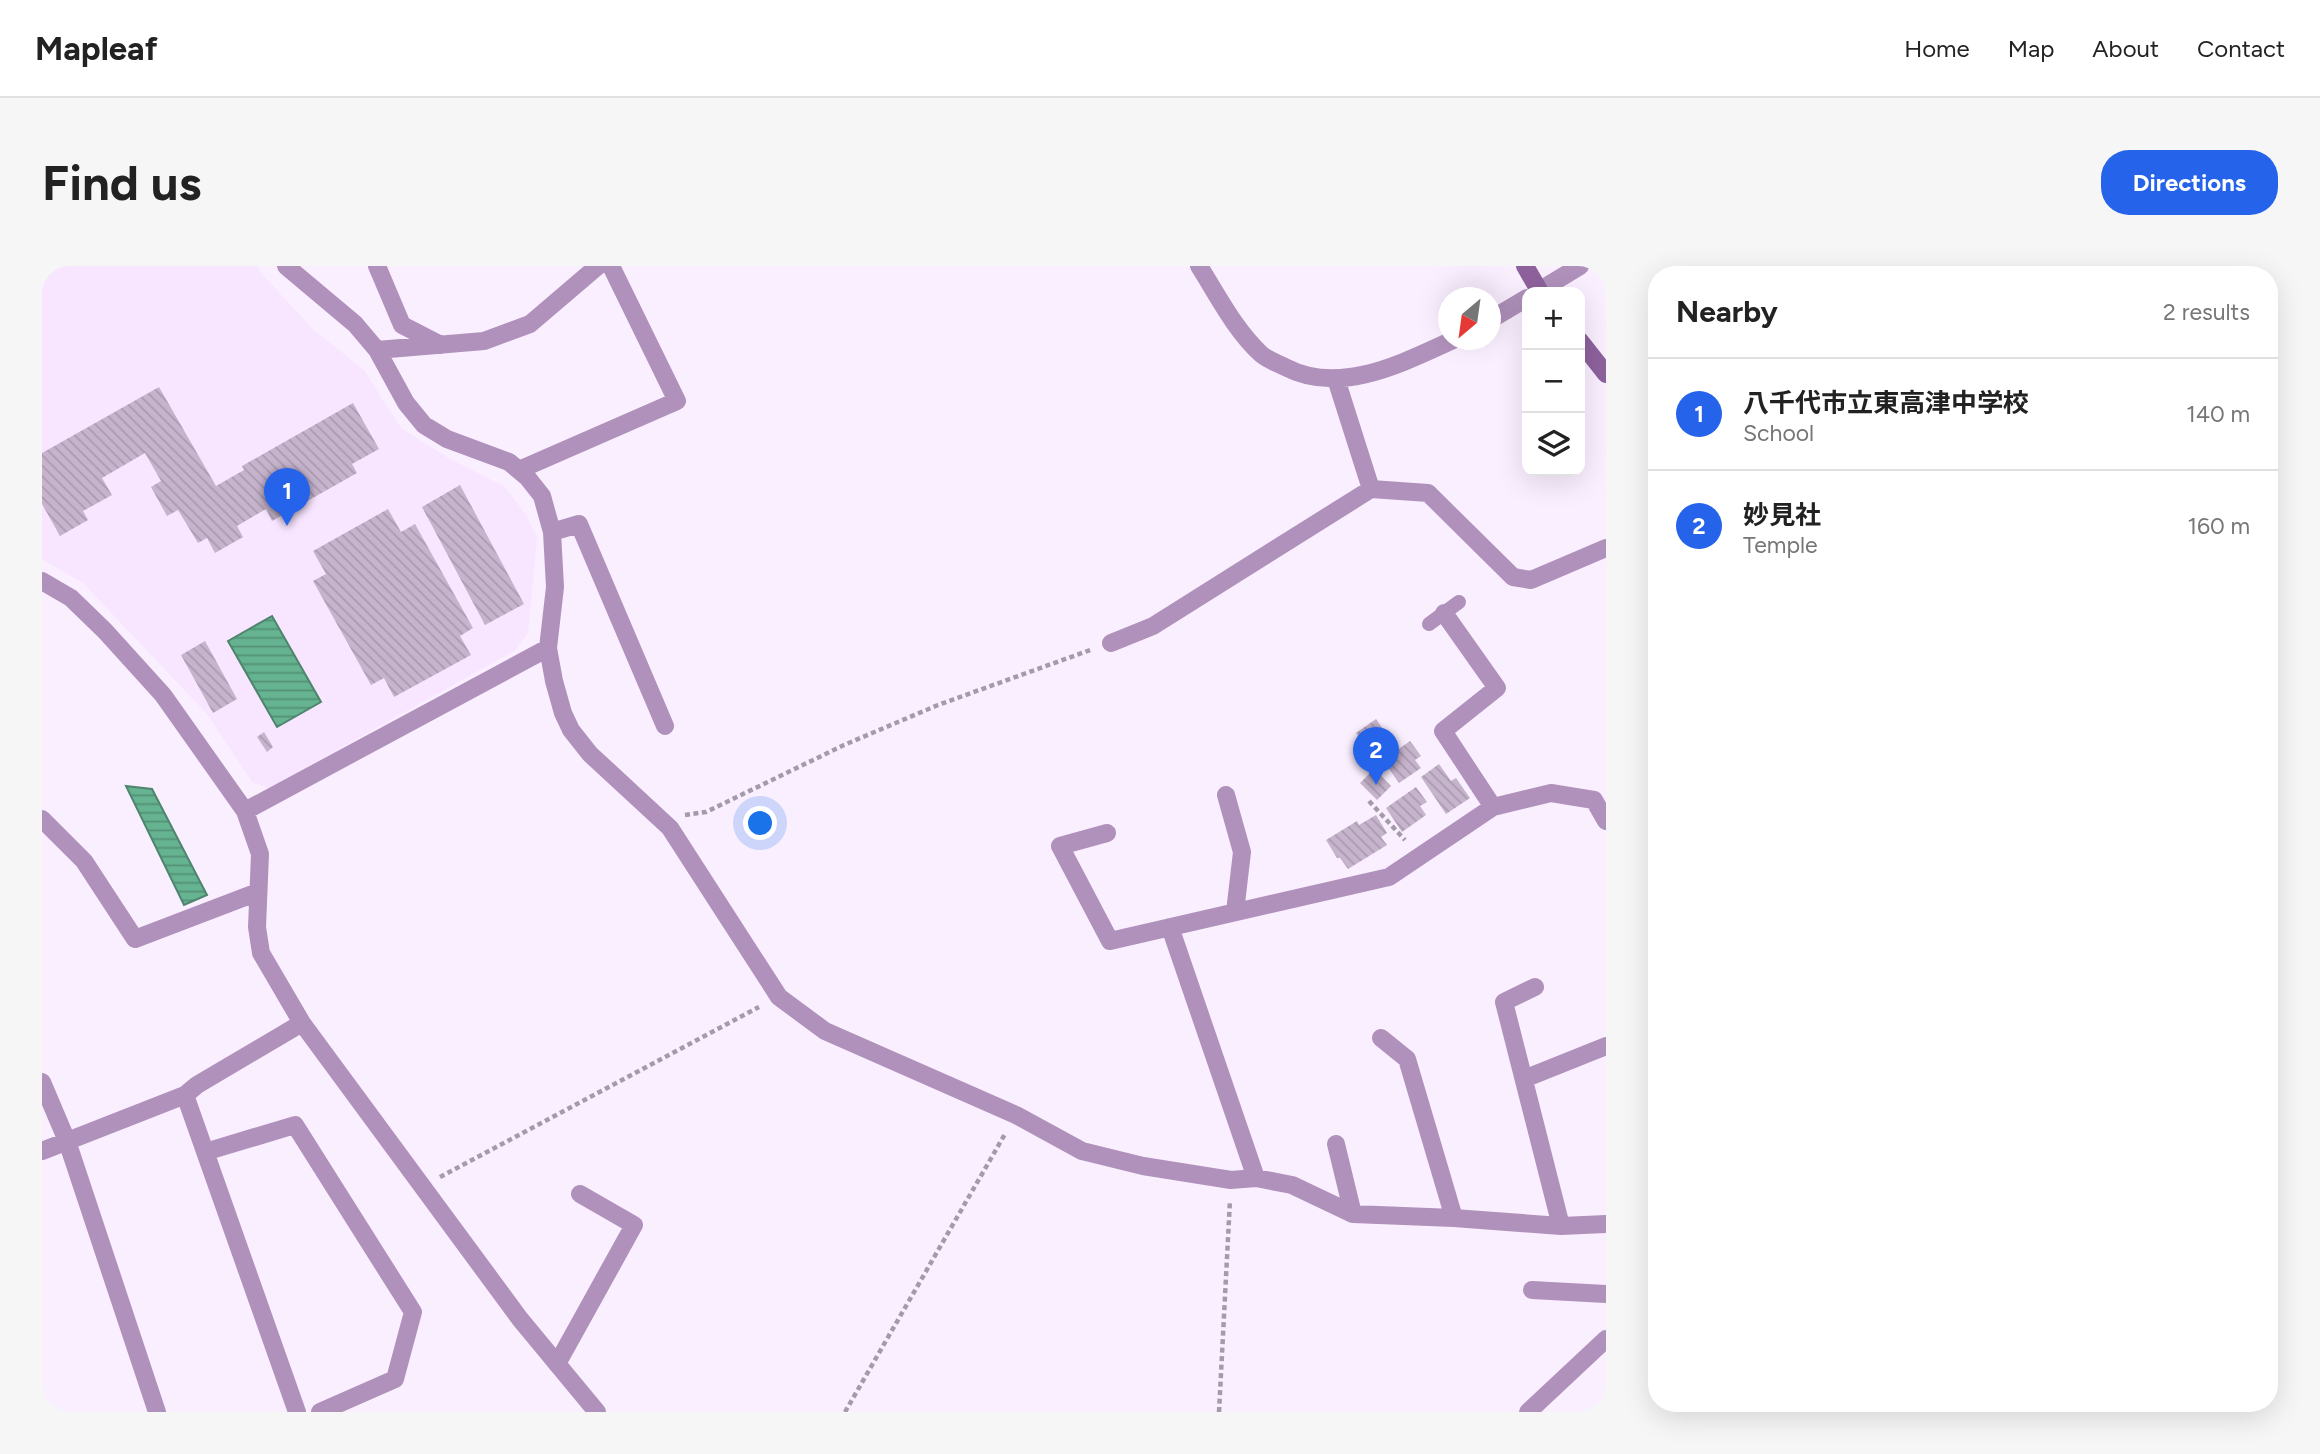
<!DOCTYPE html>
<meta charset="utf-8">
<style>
:root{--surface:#fff;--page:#f6f6f6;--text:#222;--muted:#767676;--line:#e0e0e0;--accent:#2563eb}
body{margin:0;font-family:Figtree,"Noto Sans JP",sans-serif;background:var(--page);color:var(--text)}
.controls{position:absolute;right:21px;top:21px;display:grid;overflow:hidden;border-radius:14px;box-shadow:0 7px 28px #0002}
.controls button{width:63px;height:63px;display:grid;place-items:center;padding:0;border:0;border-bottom:2px solid var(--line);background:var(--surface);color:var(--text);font:35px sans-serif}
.compass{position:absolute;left:1396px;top:21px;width:63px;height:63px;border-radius:50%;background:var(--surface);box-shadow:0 7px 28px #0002;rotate:209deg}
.you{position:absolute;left:719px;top:558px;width:24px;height:24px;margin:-18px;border:5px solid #fff;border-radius:50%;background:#1a73e8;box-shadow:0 0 0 10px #1a73e833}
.badge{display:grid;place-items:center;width:46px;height:46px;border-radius:50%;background:var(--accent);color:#fff;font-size:23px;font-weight:700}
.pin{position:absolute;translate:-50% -58px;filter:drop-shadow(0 2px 4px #0008)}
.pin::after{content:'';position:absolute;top:37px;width:24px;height:21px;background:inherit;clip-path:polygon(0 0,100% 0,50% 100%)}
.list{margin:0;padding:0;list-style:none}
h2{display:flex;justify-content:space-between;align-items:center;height:91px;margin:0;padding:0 28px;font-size:30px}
h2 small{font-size:23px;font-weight:400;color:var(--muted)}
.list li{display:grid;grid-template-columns:46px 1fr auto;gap:21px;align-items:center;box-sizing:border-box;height:112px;padding:0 28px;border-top:2px solid var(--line)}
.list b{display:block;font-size:26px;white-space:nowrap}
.list p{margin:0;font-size:23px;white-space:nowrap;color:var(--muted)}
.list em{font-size:23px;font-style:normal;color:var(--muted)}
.icon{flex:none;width:38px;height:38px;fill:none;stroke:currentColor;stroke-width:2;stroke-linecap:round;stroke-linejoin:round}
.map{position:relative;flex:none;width:1564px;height:1146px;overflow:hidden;border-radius:28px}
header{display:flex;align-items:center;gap:42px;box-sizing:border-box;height:98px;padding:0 35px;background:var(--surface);border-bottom:2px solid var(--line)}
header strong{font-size:33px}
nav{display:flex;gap:38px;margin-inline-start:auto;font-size:24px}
.intro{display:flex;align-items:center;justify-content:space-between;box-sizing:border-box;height:168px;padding:0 42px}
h1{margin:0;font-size:49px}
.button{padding:18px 32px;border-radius:28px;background:var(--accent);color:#fff;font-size:24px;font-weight:700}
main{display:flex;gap:42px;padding:0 42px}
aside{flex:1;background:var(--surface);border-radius:28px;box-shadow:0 7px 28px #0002}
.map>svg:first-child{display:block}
</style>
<header>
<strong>Mapleaf</strong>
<nav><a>Home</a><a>Map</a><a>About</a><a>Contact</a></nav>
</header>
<div class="intro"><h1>Find us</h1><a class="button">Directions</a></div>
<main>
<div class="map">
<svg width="1564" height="1146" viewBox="0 0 1564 1146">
<defs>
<pattern id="water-rules" width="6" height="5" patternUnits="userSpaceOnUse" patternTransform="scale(1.75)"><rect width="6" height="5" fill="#65b391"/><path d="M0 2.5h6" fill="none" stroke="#529176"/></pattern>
<pattern id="building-back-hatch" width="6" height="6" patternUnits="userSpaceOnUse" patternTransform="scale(1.75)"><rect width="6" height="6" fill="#c6b4cd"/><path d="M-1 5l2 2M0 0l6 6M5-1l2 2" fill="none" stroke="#aa9ab0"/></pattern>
</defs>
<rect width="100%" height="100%" fill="#faefff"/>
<!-- built -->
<path fill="#f8e5ff" d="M0 0H215L218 6 273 65 322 104 359 162 406 192 463 221 484 249 495 271 486 367 472 385 227 522 210 516 165 448 41 317 0 293Z"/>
<!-- water -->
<path fill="url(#water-rules)" stroke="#4f846e" stroke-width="2" d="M230 350 279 436 235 461 186 375Z
M84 520 110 523 165 629 142 639Z"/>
<!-- building -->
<path fill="url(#building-back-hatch)" d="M117 121 174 220 202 204 200 200 311 137 337 183 310 198 315 207 230 255 224 243 195 260 201 271 173 287 165 272 156 277 136 244 125 250 109 221 119 215 103 187 60 212 70 229 41 245 46 254 18 270 0 238V187Z
M418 219 482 338 443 359 380 241Z
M346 243 359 266 373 258 431 362 418 370 429 389 352 431 342 412 329 419 271 315 284 308 271 285Z
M163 375 195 433 171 447 139 389Z
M1334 453 1349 475 1329 489 1314 467Z
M222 466 231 481 225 486 215 471Z
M1368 475 1379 490 1373 494 1379 502 1357 517 1341 494Z
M1397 498 1409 515 1414 512 1428 532 1404 548 1379 511Z
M1332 503 1349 520 1335 534 1318 517Z
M1374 521 1385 536 1378 540 1384 549 1360 566 1344 542Z
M1334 549 1345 567 1339 571 1345 579 1306 603 1298 592H1295L1284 574 1315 555 1317 559Z"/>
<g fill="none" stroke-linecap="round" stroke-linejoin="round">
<!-- path -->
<path stroke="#a49ba8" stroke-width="4.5" stroke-dasharray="5 3.5" stroke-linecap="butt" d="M1327 535 1363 574
M643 549 664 546 802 479 896 439 1051 383
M398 911 717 741
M803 1146 963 868
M1177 1146 1188 934"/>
<!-- lane -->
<path stroke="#b091bb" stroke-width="14" d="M1387 358 1417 336"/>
<!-- street -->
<path stroke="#b091bb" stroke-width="18" d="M244 0 313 58 335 84 364 137 382 159 405 173 467 196 485 211 500 230 510 266 513 321 506 382 512 415 521 447 529 464 548 488 628 562 737 731 783 765 974 849 1040 885 1101 900 1189 914 1214 912 1250 919 1311 948 1412 952 1519 960 1564 958
M335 0 360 59 399 79
M1157 0C1176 30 1193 64 1219 88 1226 94 1235 97 1243 101 1298 130 1360 97 1411 74
M1495 26 1538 0
M1448 54 1485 32
M335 84 442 75 488 58 556 0
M1294 113 1329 223
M477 204 635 135 569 0
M510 266 537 258 623 460
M0 315 29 332 63 365 121 429 203 545 218 588 215 661 219 687 260 757 478 1053 555 1146
M1402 347 1455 422 1401 465 1451 541
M1069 377 1111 360 1329 223 1386 227 1471 311 1489 314 1564 282
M1184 529 1200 586 1193 646
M203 545 506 382
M0 553 42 595 93 673 216 626
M1065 567 1018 580 1068 675 1347 611 1451 541 1509 527 1552 534 1564 555
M1128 661 1214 912
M1493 721 1462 736 1519 960
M1339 772 1365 793 1412 952
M1482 813 1564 780
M0 816 25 875 115 1146
M143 829 255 1146
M1294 878 1311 948
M0 885 143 829 155 819 260 757
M163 886 253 859 371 1046 353 1113 278 1146
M1490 1024 1564 1028
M515 1098 592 959 538 928
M1486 1146 1564 1073"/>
<!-- secondary -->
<path stroke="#8e619d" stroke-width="18" d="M1483 0 1498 26
M1538 75 1564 108"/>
</g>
</svg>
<div class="controls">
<button>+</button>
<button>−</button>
<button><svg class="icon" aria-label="layers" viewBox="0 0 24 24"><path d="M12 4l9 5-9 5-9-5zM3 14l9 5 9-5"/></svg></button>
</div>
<svg class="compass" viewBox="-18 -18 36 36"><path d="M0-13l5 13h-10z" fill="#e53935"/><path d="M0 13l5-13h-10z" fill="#767676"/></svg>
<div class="you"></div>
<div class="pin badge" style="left:245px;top:260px">1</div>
<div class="pin badge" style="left:1334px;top:519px">2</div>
</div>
<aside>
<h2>Nearby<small>2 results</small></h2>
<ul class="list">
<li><span class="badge">1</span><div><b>八千代市立東高津中学校</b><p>School</p></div><em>140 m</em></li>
<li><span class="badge">2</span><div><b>妙見社</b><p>Temple</p></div><em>160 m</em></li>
</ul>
</aside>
</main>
